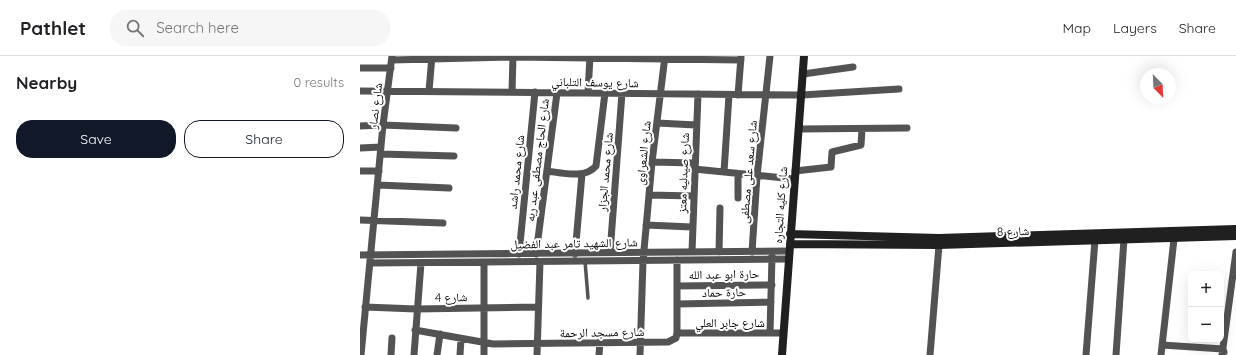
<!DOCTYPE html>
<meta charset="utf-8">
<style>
:root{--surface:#fff;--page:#f6f6f6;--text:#202124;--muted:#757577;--line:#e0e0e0;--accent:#111827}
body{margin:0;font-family:Quicksand,"Noto Naskh Arabic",sans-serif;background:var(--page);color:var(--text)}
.controls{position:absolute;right:12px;bottom:12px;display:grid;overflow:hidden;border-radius:8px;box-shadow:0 4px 16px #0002}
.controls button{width:36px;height:36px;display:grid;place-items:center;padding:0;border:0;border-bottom:1px solid var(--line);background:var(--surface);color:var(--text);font:20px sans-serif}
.compass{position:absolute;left:780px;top:12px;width:36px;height:36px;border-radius:50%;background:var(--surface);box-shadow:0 4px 16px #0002;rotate:156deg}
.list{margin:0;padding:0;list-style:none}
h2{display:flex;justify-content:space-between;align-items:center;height:52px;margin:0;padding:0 16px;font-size:17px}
h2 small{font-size:13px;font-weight:400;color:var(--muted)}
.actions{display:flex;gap:8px;padding:12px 16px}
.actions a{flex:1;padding:9px 0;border:1px solid var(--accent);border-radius:16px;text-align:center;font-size:14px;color:var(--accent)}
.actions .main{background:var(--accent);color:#fff}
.icon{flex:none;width:22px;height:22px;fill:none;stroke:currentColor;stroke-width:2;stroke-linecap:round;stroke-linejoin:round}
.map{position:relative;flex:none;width:876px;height:299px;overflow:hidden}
header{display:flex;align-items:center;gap:24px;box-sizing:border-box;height:56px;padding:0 20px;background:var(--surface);border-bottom:1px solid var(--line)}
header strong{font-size:19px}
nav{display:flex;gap:22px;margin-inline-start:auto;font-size:14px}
.search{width:280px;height:36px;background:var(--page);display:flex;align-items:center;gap:10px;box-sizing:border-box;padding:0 14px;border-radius:16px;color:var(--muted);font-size:15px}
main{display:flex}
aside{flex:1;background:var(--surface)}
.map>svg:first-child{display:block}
</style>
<header>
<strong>Pathlet</strong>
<div class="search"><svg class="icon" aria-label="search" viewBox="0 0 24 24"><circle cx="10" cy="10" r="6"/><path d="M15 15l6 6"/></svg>Search here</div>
<nav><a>Map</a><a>Layers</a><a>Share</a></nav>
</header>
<main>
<aside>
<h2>Nearby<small>0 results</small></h2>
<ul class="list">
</ul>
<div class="actions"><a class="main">Save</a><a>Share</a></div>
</aside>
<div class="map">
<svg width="876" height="299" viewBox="0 0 876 299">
<rect width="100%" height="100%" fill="#fff"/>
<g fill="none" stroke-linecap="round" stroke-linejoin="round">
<!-- lane -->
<path stroke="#535353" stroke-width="3.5" d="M225 205 228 242"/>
<!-- street -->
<path stroke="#535353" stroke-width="7" d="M32 4 153 1 381 4
M0 12H31
M443 18 493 11
M0 35 442 39 539 33
M69 35 72 0
M152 36 153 0
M228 37 230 0
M378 39 381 1
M297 67 336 69
M0 70 23 69 96 72
M439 73 547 72
M0 92 21 91
M21 98 94 100
M292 106 334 107
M334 113 434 123
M0 115H19
M187 115C203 117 225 123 236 110L245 37
M435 115 471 111 472 96 501 89 502 73
M364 116 369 39
M378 118V142
M18 129 89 132
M289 139 333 140
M0 164 83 167
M286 169 332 171
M332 196 338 38
M359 196 360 152
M392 196 397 120 410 0
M250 197 262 37
M159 198 175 36
M176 198 197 37
M215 198 222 118
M0 199 429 195
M124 206V299
M10 207 428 203
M317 230 412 229
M317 248 411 246
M5 251 56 253 178 251
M55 274 133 288 308 286 316 282 317 277V204
M317 277H423
M410 277 412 200
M802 289 863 293 864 296
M1 299 23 69 32 0
M31 299 32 282
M54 299 61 207
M77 299 80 278
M100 299 101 283
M177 299 180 206
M239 299 240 286
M280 299 283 205 292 106 305 0
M570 299 579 189
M726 299 735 184
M756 299 764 183
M801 299 814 183
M862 299 876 196"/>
<!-- secondary -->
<path stroke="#202020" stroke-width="8" d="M430 178 579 182 876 173
M430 188 579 189 876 180
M422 299 444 0"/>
</g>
<g text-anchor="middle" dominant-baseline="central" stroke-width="4" stroke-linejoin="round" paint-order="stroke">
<!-- street labels -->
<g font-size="12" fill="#000" stroke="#fff">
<text transform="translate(235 26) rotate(1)">شارع يوسف التلباني</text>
<text transform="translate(15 50) rotate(-83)">شارع نصار</text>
<text transform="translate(283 97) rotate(-84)">شارع الشعراوى</text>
<text transform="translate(177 104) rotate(-83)">شارع الحاج مصطفى عبد ربه</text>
<text transform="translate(156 116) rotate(-84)">شارع محمد راشد</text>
<text transform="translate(245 116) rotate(-85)">شارع محمد الجزار</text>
<text transform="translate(388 116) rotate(-85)">شارع سعد على مصطفى</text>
<text transform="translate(323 117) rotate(-88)">شارع صيدليه معتز</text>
<text transform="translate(420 149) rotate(-86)">شارع كليه التجاره</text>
<text transform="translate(653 175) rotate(-2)">شارع 8</text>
<text transform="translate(214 187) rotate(-1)">شارع الشهيد تامر عبد الفضيل</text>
<text transform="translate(364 218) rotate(-1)">حارة ابو عبد الله</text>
<text transform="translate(364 236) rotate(-1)">حارة حماد</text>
<text transform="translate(91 241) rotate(-1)">شارع 4</text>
<text x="370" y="266">شارع جابر العلي</text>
<text transform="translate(242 276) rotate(-1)">شارع مسجد الرحمة</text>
</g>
</g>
</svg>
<div class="controls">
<button>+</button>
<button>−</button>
</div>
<svg class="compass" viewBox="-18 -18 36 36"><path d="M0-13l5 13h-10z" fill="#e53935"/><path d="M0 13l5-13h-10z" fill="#757577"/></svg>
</div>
</main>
